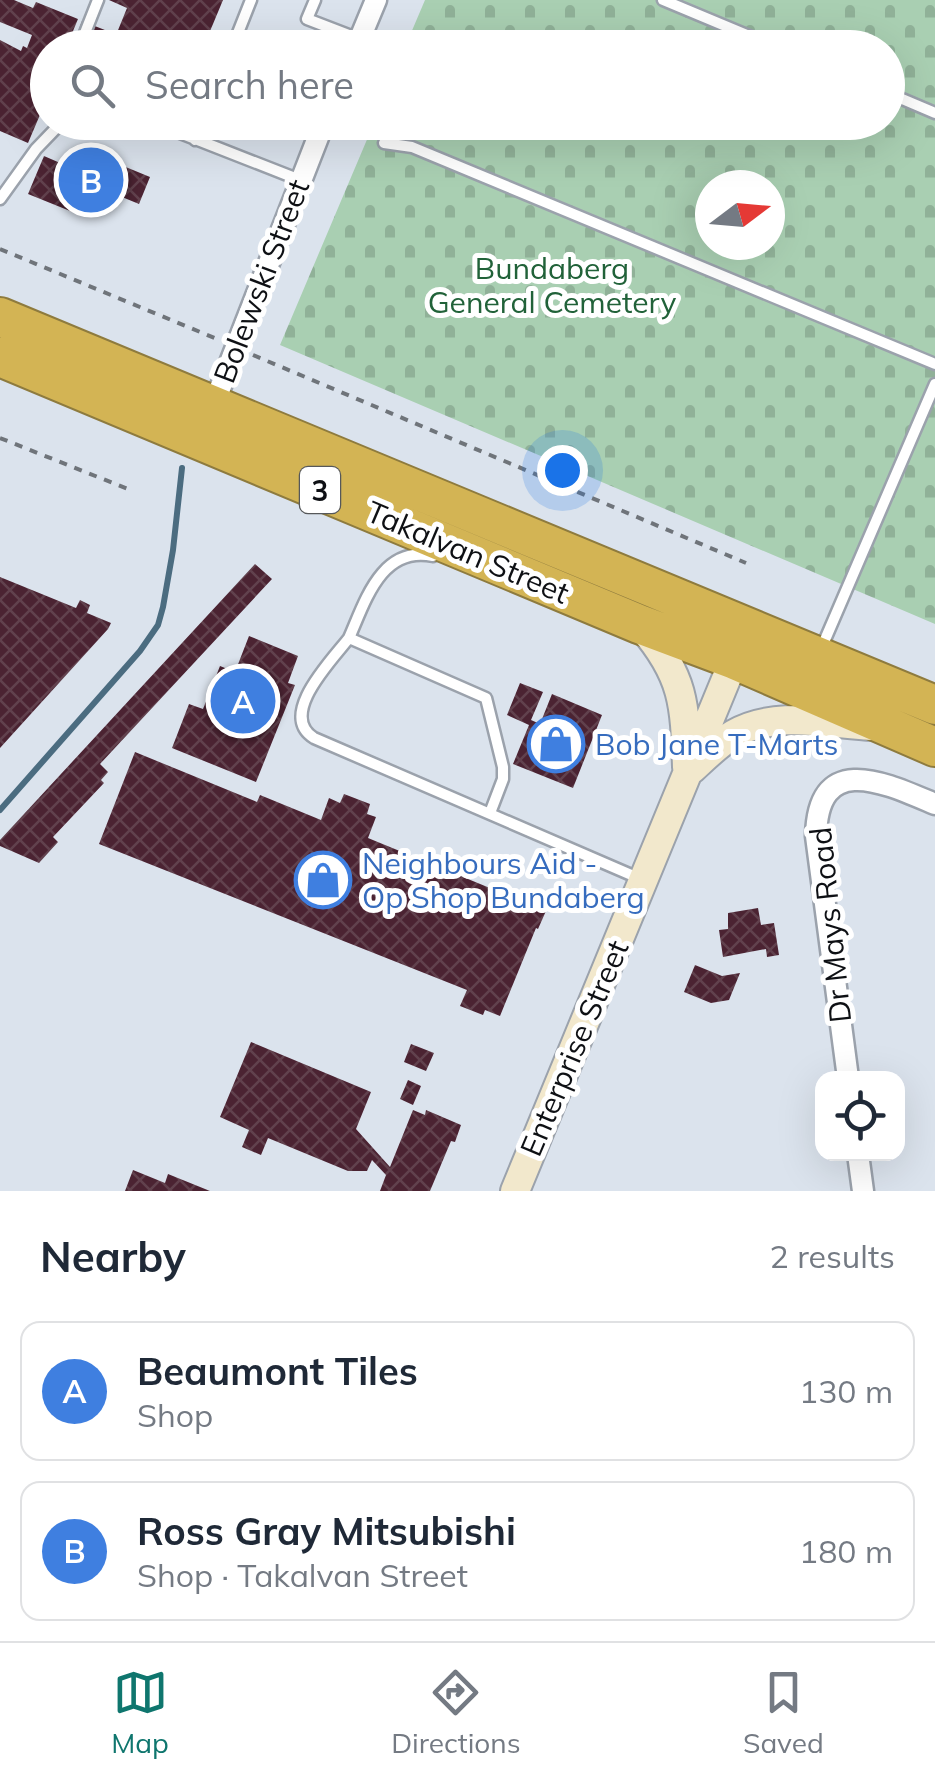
<!DOCTYPE html>
<meta charset="utf-8">
<style>
:root{--surface:#fff;--page:#f6f6f7;--text:#1f2937;--muted:#747a83;--line:#e0e1e3;--accent:#0f766e}
body{margin:0;font-family:Mulish,sans-serif;background:var(--page);color:var(--text)}
.controls{position:absolute;right:30px;bottom:30px;display:grid;overflow:hidden;border-radius:20px;box-shadow:0 10px 40px #0002}
.controls button{width:90px;height:90px;display:grid;place-items:center;padding:0;border:0;border-bottom:2px solid var(--line);background:var(--surface);color:var(--text);font:50px sans-serif}
.compass{position:absolute;left:695px;top:170px;width:90px;height:90px;border-radius:50%;background:var(--surface);box-shadow:0 10px 40px #0002;rotate:74deg}
.you{position:absolute;left:562px;top:470px;width:35px;height:35px;margin:-25px;border:8px solid #fff;border-radius:50%;background:#1a73e8;box-shadow:0 0 0 15px #1a73e833}
.badge{display:grid;place-items:center;width:65px;height:65px;border-radius:50%;background:var(--accent);color:#fff;font-size:32px;font-weight:700}
.pin{position:absolute;translate:-50% -50%;border:5px solid #fff;box-shadow:0 2px 10px #0006}
.list{margin:0;padding:0;list-style:none}
h2{display:flex;justify-content:space-between;align-items:center;height:130px;margin:0;padding:0 40px;font-size:42px}
h2 small{font-size:32px;font-weight:400;color:var(--muted)}
.list li{display:grid;grid-template-columns:65px 1fr auto;gap:30px;align-items:center;box-sizing:border-box;height:140px;margin:0 20px 20px;padding:0 20px;border:2px solid var(--line);border-radius:20px}
.list b{display:block;font-size:38px;white-space:nowrap}
.list p{margin:0;font-size:32px;white-space:nowrap;color:var(--muted)}
.list em{font-size:32px;font-style:normal;color:var(--muted)}
.icon{flex:none;width:55px;height:55px;fill:none;stroke:currentColor;stroke-width:2;stroke-linecap:round;stroke-linejoin:round}
.map{position:relative;flex:none;width:935px;height:1191px;overflow:hidden}
.search{position:absolute;background:var(--surface);box-shadow:0 10px 40px #0002;left:30px;right:30px;top:30px;height:110px;display:flex;align-items:center;gap:25px;box-sizing:border-box;padding:0 35px;border-radius:55px;color:var(--muted);font-size:38px}
.sheet{height:450px;background:var(--surface)}
nav{display:flex;justify-content:space-around;align-items:center;box-sizing:border-box;height:140px;border-top:2px solid var(--line);background:var(--surface);font-size:28px;color:var(--muted)}
nav a{display:grid;justify-items:center;gap:5px}
nav .on{color:var(--accent)}
.map>svg:first-child{display:block}
</style>
<div class="map">
<svg width="935" height="1191" viewBox="0 0 935 1191">
<defs>
<pattern id="cemetery-stones" width="16" height="16" patternUnits="userSpaceOnUse" patternTransform="scale(2.5)"><rect width="16" height="16" fill="#a9cfb2"/><path d="M2 7V4a2 2 0 0 1 4 0v3zM10 15v-3a2 2 0 0 1 4 0v3z" fill="#90b198"/></pattern>
<pattern id="building-cross-hatch" width="8" height="8" patternUnits="userSpaceOnUse" patternTransform="scale(2.5)"><rect width="8" height="8" fill="#4b2332"/><path d="M0 0l8 8M0 8l8-8" fill="none" stroke="#61414d"/></pattern>
</defs>
<rect width="100%" height="100%" fill="#dbe3ed"/>
<!-- cemetery -->
<path fill="url(#cemetery-stones)" fill-rule="evenodd" d="M425 0H935V624L280 345 374 123 888 122V48L405 47ZM710 185H770V245H710Z"/>
<g fill="none" stroke-linecap="round" stroke-linejoin="round">
<!-- stream -->
<path stroke="#4b6c80" stroke-width="6" d="M0 810 140 651 158 625 163 607 173 550 182 468"/>
</g>
<!-- building -->
<path fill="url(#building-cross-hatch)" d="M0 0H14L33 8 36 2 78 19 66 48H48V96L28 143 0 131V40L21 51 23 46 27 48 32 35 0 22Z
M109 0H223L203 48H107L109 43 112 45 127 8Z
M82 21 110 32 104 48H72Z
M82 149 150 177 139 204 88 183 75 213 28 194 44 156 74 169Z
M255 564 272 579 100 764 108 772 101 780 104 783 53 837 58 842 39 863 0 846V840Z
M0 577 76 608 80 600 90 605 87 613 111 623 108 629 0 748Z
M249 636 298 656 288 683 295 685 256 782 172 748 189 704 203 709 220 666 235 672Z
M520 683 543 692 531 720 540 724 552 694 602 715 573 788 513 764 529 725 507 715Z
M135 752 257 802 260 795 321 820 329 798 340 803 344 794 370 804 367 814 376 817 368 838 546 911 538 929 536 928 500 1016 485 1010 483 1015 460 1006 467 990 99 844Z
M758 908 761 925 774 923 779 955 767 957 766 949 723 957 719 930 728 929V913Z
M695 965 722 976 740 973 729 1000 711 1003 684 992Z
M251 1042 371 1092 356 1129 390 1167 413 1110 425 1115 426 1110 461 1125 455 1142 451 1141 430 1191H380L386 1175 372 1160 367 1171H348L268 1138 261 1155 242 1147 249 1130 220 1117Z
M411 1044 434 1053 426 1071 404 1062Z
M408 1080 421 1086 413 1105 400 1099Z
M133 1170 165 1183 168 1174 210 1191H125Z"/>
<g fill="none" stroke-linecap="round" stroke-linejoin="round">
<!-- lane casing -->
<g stroke="#9ba2ac" stroke-width="15">
<path id="lane" d="M315 0 307 19 359 39
M663 0 778 48
M79 48 98 0
M232 48 251 0
M888 93 935 113
M152 122 300 180
M195 140 202 122
M384 143 412 147 935 364
M0 199 36 149 62 122
M349 638C365 602 381 545 433 556
M821 649 935 384
M490 813 503 779V767L486 698 349 638C332 660 277 715 314 738L643 880"/>
</g>
<!-- street casing -->
<g stroke="#9ba2ac" stroke-width="25">
<path id="street" d="M356 48 376 0
M210 414 324 122
M848 1078 816 836C818 750 885 783 935 804
M858 1154 863 1191"/>
</g>
<!-- secondary casing -->
<g stroke="#9ba2ac" stroke-width="32">
<path id="secondary" d="M642 627C684 676 685 704 687 767
M692 769C705 757 719 743 734 734 775 710 829 724 873 726
M515 1191 741 643"/>
</g>
<!-- highway casing -->
<g stroke="#8e7b3e" stroke-width="42">
<path id="highway" d="M0 317 935 705
M0 357 639 624 735 660 935 747"/>
</g>
<!-- path -->
<path stroke="#6f747a" stroke-width="4" stroke-dasharray="8 8" stroke-linecap="butt" d="M0 249 217 339
M253 355 746 563
M0 438 133 491"/>
<!-- lane -->
<use href="#lane" stroke="#fff" stroke-width="10"/>
<!-- street -->
<use href="#street" stroke="#fff" stroke-width="20"/>
<!-- secondary -->
<use href="#secondary" stroke="#f2e8cc" stroke-width="28"/>
<!-- highway -->
<use href="#highway" stroke="#d3b454" stroke-width="38"/>
</g>
<!-- icons -->
<defs>
<g id="shop-ring" transform="scale(2.875)"><circle r="9.5" fill="#fff" stroke="#3f7fe0" stroke-width="1.5"/><path d="M-5-2.5h2.3a2.7 3.5 0 0 1 5.4 0H5L5.5 6h-11ZM-1.5-2.5h3a1.5 2.3 0 0 0-3 0Z" fill="#3f7fe0"/></g>
</defs>
<g fill-rule="evenodd">
<use href="#shop-ring" x="556" y="744"/>
<use href="#shop-ring" x="323" y="880"/>
</g>
<g text-anchor="middle" dominant-baseline="central" stroke-width="10" stroke-linejoin="round" paint-order="stroke">
<!-- shield labels -->
<rect fill="#fff" stroke="#56585a" stroke-width="2.5" x="300" y="467" width="40" height="46" rx="8"/>
<g font-size="28" font-weight="bold" fill="#0e1014">
<text x="320" y="490">3</text>
</g>
<!-- park labels -->
<g font-size="30" fill="#216239" stroke="#fff">
<text x="552" y="268">Bundaberg<tspan x="552" dy="34">General Cemetery</tspan></text>
</g>
<!-- street labels -->
<g font-size="30" fill="#0e1014" stroke="#fff">
<text transform="translate(261 281) rotate(-69)">Bolewski Street</text>
<text transform="translate(468 552) rotate(23)">Takalvan Street</text>
<text transform="translate(830 925) rotate(-96)">Dr Mays Road</text>
<text transform="translate(574 1048) rotate(-67)">Enterprise Street</text>
</g>
<!-- shop labels -->
<g font-size="30" fill="#366cbe" stroke="#fff" text-anchor="start">
<text x="595" y="744">Bob Jane T-Marts</text>
<text x="362" y="863">Neighbours Aid -<tspan x="362" dy="34">Op Shop Bundaberg</tspan></text>
</g>
</g>
</svg>
<div class="controls">
<button><svg class="icon" aria-label="locate" viewBox="0 0 24 24"><circle cx="12" cy="12" r="6"/><path d="M12 2v4M12 18v4M2 12h4M18 12h4"/></svg></button>
</div>
<svg class="compass" viewBox="-18 -18 36 36"><path d="M0-13l5 13h-10z" fill="#e53935"/><path d="M0 13l5-13h-10z" fill="#747a83"/></svg>
<div class="you"></div>
<div class="pin badge" style="left:243px;top:701px;background:#3f7fe0">A</div>
<div class="pin badge" style="left:91px;top:180px;background:#3f7fe0">B</div>
<div class="search"><svg class="icon" aria-label="search" viewBox="0 0 24 24"><circle cx="10" cy="10" r="6"/><path d="M15 15l6 6"/></svg>Search here</div>
</div>
<section class="sheet">
<h2>Nearby<small>2 results</small></h2>
<ul class="list">
<li><span class="badge" style="background:#3f7fe0">A</span><div><b>Beaumont Tiles</b><p>Shop</p></div><em>130 m</em></li>
<li><span class="badge" style="background:#3f7fe0">B</span><div><b>Ross Gray Mitsubishi</b><p>Shop · Takalvan Street</p></div><em>180 m</em></li>
</ul>
</section>
<nav>
<a class="on"><svg class="icon" aria-label="map" viewBox="0 0 24 24"><path d="M3 6l6-2 6 2 6-2v14l-6 2-6-2-6 2zM9 4v14M15 6v14"/></svg>Map</a>
<a><svg class="icon" aria-label="directions" viewBox="0 0 24 24"><path d="M12 3l9 9-9 9-9-9zM9 14v-3h6M13 9l2 2-2 2"/></svg>Directions</a>
<a><svg class="icon" aria-label="saved" viewBox="0 0 24 24"><path d="M7 4h10v16l-5-4-5 4z"/></svg>Saved</a>
</nav>
